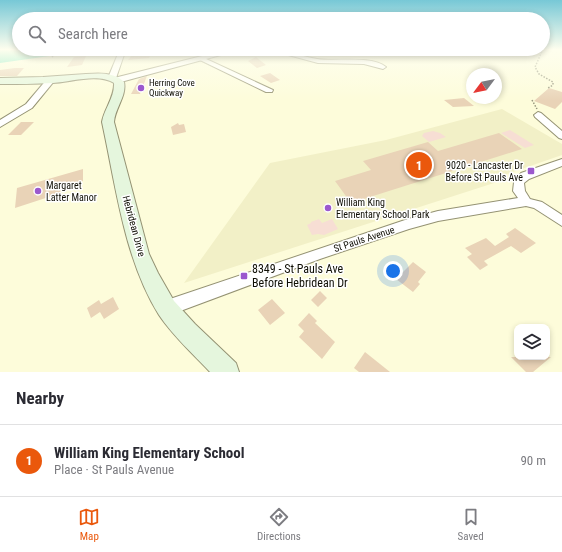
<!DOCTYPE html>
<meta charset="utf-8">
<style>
:root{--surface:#fff;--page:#f7f7f7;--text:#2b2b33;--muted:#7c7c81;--line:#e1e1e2;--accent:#ea580c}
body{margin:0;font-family:"Roboto Condensed",sans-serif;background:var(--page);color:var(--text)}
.controls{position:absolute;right:12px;bottom:12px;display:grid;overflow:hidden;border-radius:8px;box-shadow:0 2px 6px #0003}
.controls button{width:36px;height:36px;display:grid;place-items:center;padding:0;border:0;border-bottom:1px solid var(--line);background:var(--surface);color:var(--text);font:20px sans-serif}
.compass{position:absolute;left:466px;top:68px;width:36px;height:36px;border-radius:50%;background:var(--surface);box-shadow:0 2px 6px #0003;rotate:238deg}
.you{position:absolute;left:393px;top:271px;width:14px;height:14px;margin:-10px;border:3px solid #fff;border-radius:50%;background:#1a73e8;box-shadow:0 0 0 6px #1a73e833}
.badge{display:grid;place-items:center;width:26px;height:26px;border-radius:50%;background:var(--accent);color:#fff;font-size:13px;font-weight:700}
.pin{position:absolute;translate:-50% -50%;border:2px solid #fff;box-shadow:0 1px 4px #0006}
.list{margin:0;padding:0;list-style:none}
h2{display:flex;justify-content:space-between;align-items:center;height:52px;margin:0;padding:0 16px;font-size:17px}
h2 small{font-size:13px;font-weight:400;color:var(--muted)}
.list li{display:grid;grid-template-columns:26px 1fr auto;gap:12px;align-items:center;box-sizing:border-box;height:72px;padding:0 16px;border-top:1px solid var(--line)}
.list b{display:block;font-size:15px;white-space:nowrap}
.list p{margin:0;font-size:13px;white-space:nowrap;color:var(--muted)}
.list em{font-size:13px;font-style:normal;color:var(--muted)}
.icon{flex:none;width:22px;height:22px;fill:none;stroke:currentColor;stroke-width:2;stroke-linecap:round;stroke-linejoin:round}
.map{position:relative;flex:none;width:562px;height:372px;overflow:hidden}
.search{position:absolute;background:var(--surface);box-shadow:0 2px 6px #0003;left:12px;right:12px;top:12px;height:44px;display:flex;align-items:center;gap:10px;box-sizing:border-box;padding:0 14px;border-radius:22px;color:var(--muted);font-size:15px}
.sheet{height:124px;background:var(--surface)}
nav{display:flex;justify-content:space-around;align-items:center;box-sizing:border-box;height:56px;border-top:1px solid var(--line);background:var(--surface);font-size:11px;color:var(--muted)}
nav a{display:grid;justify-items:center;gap:2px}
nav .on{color:var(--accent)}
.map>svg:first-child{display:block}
</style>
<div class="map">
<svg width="562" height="372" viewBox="0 0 562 372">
<rect width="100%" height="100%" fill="#fdfcda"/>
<!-- built -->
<path fill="#f2f0c7" d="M502 109 562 144V155L507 174 494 183 184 283 270 163 386 140Z"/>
<!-- green -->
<path fill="#f7ded4" d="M510 130 534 145 525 148 501 133Z
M433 131 440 133 446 137 429 142 422 136 424 133Z
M319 219 322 223 332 219 338 229 324 235 318 234 312 235 307 225 311 223V222Z"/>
<!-- water -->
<path fill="#6ee6bc" d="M0 49H99L0 63Z"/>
<!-- building -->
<path fill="#e9d3b7" d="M137 49H153L149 58 128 60Z
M86 56 82 65 67 67 74 57Z
M256 57 266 65 257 68 248 61Z
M15 68H24L17 76H0V70Z
M270 73 280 80 271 83 260 76Z
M147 76 140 94H131L139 79Z
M549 88 562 92V102L555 109 534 101Z
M464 98 474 106 453 107 444 100Z
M21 122H34L21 135H8Z
M178 123 179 125 184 124 186 132 173 135 171 127Z
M499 133 522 149 351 203 335 181 371 170 363 161 428 142 438 151Z
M83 169V181L78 182 79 185 60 191 61 193 15 208 17 188Z
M515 228 536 243 521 253 511 246 484 261 488 265 480 270 467 257 472 254 465 248 486 238 495 246 509 237 506 234Z
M413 262 426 272 418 282 420 284 413 292 396 279Z
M320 291 327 298 318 307 311 300Z
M113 297 119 309 104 319 100 312 91 318 87 308 99 300 101 304Z
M272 299 285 313 270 325 258 310Z
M309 313 317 321 315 323 335 342 322 359 299 337 304 331 298 325Z
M365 352 390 372H359L354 368Z
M511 357H551L533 372H526Z"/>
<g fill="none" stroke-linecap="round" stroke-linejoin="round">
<!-- minor casing -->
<g stroke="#949273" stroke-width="2">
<path id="minor" d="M120 49H126L116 78 112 80H109L108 78Z
M266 49C284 49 300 56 317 59 336 62 371 55 386 67L383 69 364 64 318 63Z
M200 58H204L273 90 272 92H266L200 60Z
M48 78H51L55 80 32 108 0 127V120L26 104Z
M538 112 541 113 562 131V139L559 138 535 117 534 115Z
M562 159V166L529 179 524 183 525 191 530 199 542 202 562 215V226L534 208 526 206 438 221 409 229 320 259 167 316 162 313 159 308 162 303 167 300 408 219 438 211 518 198 513 191 514 182 521 173Z"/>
</g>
<!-- tertiary casing -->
<g stroke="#949273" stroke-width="2">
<path id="tertiary" d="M230 49H243L117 83 113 80 114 78Z"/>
</g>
<!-- secondary casing -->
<g stroke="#949273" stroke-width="2">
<path id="secondary" d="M86 74C98 73 115 72 124 82 127 96 115 108 114 122L149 254 158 273 174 301 195 324 236 363 239 372H210C193 354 173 336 159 315 124 259 116 186 102 122 104 109 115 97 114 83 98 73 71 82 53 83 35 84 18 84 0 84V78L43 77Z"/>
</g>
<!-- path -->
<path stroke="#96957d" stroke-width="1.5" stroke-dasharray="1.5 1.5" stroke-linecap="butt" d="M85 49V52
M543 49 535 67 539 74 553 82V85L548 88
M97 51 98 49
M68 54 71 49
M52 57 56 53
M532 100 537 109"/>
<!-- minor -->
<use href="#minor" fill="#fff" fill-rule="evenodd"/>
<!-- tertiary -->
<use href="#tertiary" fill="#fff" fill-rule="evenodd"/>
<!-- secondary -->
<use href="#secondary" fill="#e5f6dd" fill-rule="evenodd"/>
</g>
<!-- sky -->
<linearGradient id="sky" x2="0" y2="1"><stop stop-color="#77c8d6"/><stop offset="0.49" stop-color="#fefeee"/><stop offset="1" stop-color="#fefeee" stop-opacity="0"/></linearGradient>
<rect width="562" height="101" fill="url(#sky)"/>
<!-- markers -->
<g fill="#9b58ce" stroke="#fff" stroke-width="1.5">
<circle cx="141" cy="88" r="4"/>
<rect x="527" y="167" width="8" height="8" rx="2"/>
<circle cx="38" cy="191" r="4"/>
<circle cx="328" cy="208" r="4"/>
<rect x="240" y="272" width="8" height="8" rx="2"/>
</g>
<g text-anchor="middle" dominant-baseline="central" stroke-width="3" stroke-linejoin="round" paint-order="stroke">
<!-- far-poi labels -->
<g font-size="9" fill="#0f0e04" stroke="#fff" text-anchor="start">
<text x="149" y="83">Herring Cove<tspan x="149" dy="10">Quickway</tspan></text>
</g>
<!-- poi labels -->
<g font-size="10" fill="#0f0e04" stroke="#fff" text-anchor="start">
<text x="523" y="165" text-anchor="end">9020 - Lancaster Dr<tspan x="523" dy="12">Before St Pauls Ave</tspan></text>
<text x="46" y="185">Margaret<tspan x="46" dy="12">Latter Manor</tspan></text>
<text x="336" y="202">William King<tspan x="336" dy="12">Elementary School Park</tspan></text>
</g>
<!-- street labels -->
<g font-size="10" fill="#0f0e04" stroke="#fff">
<text transform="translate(134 226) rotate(75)">Hebridean Drive</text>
<text transform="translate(364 239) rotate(-18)">St Pauls Avenue</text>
</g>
<!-- near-poi labels -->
<g font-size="12" fill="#0f0e04" stroke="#fff" text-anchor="start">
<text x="252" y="269">8349 - St Pauls Ave<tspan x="252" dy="14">Before Hebridean Dr</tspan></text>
</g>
</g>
</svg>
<div class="controls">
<button><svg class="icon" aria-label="layers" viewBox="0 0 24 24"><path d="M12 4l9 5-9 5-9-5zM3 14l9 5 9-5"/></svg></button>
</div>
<svg class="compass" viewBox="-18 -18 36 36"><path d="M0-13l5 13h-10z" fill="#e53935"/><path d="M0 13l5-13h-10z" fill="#7c7c81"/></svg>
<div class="you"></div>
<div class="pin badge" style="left:419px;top:165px">1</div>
<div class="search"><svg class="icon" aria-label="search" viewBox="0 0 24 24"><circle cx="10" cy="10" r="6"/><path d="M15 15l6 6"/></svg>Search here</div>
</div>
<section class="sheet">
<h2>Nearby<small></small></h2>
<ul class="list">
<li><span class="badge">1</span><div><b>William King Elementary School</b><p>Place · St Pauls Avenue</p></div><em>90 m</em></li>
</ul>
</section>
<nav>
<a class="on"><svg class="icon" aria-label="map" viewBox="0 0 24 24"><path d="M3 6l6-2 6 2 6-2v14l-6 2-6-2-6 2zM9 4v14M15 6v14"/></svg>Map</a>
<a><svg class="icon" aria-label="directions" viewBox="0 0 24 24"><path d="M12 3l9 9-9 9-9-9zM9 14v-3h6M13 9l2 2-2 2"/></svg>Directions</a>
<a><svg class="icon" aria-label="saved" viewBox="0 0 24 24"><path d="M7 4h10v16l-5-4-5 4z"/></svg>Saved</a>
</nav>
